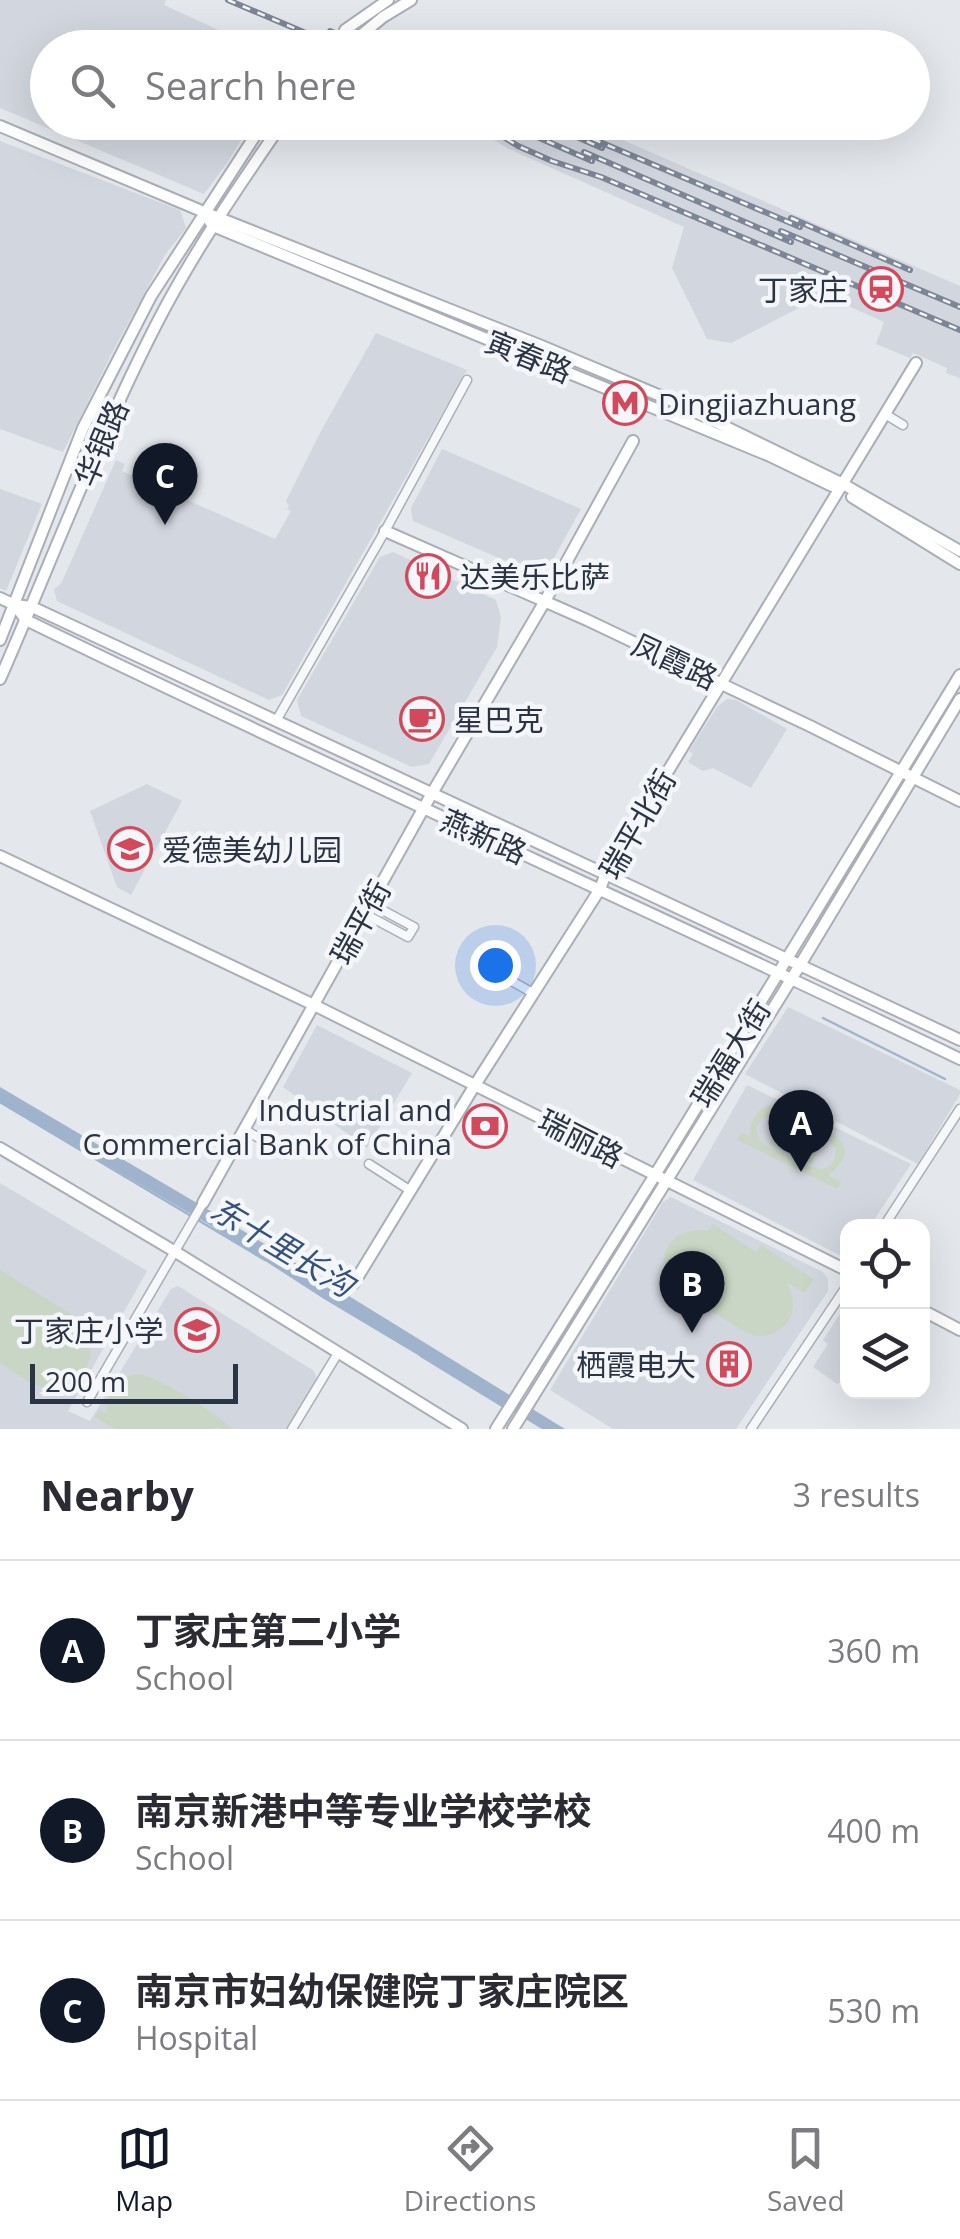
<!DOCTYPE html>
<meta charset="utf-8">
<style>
:root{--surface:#fff;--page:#f2f2f3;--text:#2b2b33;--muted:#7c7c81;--line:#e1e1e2;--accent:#111827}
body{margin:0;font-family:"Open Sans","Noto Sans SC",sans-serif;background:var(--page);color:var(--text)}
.controls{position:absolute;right:30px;bottom:30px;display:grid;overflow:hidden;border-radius:20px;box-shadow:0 10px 40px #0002}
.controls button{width:90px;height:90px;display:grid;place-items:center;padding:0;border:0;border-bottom:2px solid var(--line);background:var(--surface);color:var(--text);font:50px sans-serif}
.scale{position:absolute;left:30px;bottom:25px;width:208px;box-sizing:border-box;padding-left:10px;border:5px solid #2b3445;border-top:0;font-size:28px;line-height:35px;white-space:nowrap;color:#2b3445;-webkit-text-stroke:8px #f4f6f9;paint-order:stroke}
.you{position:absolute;left:495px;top:965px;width:35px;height:35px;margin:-25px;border:8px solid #fff;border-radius:50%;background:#1a73e8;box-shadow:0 0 0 15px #1a73e833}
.badge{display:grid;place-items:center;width:65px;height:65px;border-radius:50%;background:var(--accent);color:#fff;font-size:32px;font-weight:700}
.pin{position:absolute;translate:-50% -82px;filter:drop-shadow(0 2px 5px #0008)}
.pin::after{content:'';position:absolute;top:52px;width:35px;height:30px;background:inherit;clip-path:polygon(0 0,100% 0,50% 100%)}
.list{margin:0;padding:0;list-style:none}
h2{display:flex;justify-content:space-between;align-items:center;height:130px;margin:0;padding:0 40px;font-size:42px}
h2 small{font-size:32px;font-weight:400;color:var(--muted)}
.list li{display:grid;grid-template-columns:65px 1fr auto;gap:30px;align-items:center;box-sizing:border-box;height:180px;padding:0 40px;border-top:2px solid var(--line)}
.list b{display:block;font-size:38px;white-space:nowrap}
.list p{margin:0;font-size:32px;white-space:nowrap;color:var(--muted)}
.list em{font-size:32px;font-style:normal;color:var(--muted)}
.icon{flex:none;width:55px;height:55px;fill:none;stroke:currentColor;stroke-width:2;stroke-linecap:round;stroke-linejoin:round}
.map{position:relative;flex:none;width:960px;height:1429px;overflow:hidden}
.search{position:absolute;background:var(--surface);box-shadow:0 10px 40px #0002;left:30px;right:30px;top:30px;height:110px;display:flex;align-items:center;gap:25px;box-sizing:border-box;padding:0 35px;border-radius:55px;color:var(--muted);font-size:38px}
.sheet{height:670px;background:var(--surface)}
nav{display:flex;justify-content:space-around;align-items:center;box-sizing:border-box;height:140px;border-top:2px solid var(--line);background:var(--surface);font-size:28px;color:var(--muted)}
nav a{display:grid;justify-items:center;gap:5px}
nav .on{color:var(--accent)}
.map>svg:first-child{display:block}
</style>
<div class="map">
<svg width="960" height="1429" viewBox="0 0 960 1429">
<rect width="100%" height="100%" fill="#e4e7ec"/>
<!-- built -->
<path fill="#d2d6de" d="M0 0H166L164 5 249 44V48H48V122L248 123 249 127 227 163 204 194 0 108Z
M466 123H583L960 286V378L946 373 947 368 913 353 910 358 876 344 884 322 824 295 731 343 707 339 672 268 684 227 507 148Z
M0 141 180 210 186 228 165 255 112 353 63 452 0 429Z
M376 333 467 370 282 695 269 700 57 601 54 589 61 584 116 460 125 464 122 471 275 539 291 511 287 509 289 506 286 501 321 431Z
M442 449 581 509 545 574H536L413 521 411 508Z
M0 489 42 504 6 591 0 588Z
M393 552 496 600 501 617 497 647 429 764 412 767 301 716 297 700 380 557Z
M727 699 736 700 787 729 751 788 713 768 703 771 688 762 693 754 689 751 717 707Z
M147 784 182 801 131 895 117 887 90 811Z
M788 1007 960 1090V1094L918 1164 745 1074Z
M317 1025 412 1073 367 1148 283 1087Z
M747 1085 911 1164 870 1226H848L847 1252 839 1255 693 1180Z
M0 1183 147 1271 68 1411 90 1421 171 1289 178 1286 314 1371 317 1380 287 1429H0Z
M671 1197 823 1272 828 1279V1291L736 1429H613L550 1390 663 1202Z
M847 1303V1380L837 1384 813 1367 828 1344 823 1340Z"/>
<!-- green -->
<path fill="#c9d6c5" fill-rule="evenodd" d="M771 1105C785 1105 796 1112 809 1118 834 1131 864 1149 828 1175L841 1182 837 1189 737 1140 741 1133 750 1137C749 1121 755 1110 771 1105ZM778 1113 827 1137 836 1149C834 1183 805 1164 788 1156 779 1152 766 1148 760 1140 751 1125 764 1114 778 1113Z
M782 1117 824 1137 811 1164 769 1144Z
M713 1224 756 1252 761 1245 814 1279 804 1293 786 1282C794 1296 797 1312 785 1325 778 1333 767 1337 757 1336 743 1334 674 1288 668 1276 653 1247 682 1225 708 1231Z
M0 1270 97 1330 93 1336H90C97 1363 75 1395 44 1388 28 1384 13 1371 0 1363Z
M139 1374C158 1377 219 1414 232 1429H221L217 1426 214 1429H115L95 1417 99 1410 107 1414C104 1392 116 1376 139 1374Z"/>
<!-- water -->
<path fill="#9fb4cc" d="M0 1087 219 1216 565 1429H542L324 1299 208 1224 13 1110 0 1102Z"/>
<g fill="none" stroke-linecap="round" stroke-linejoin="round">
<!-- stream -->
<path stroke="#9fb4cc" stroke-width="2.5" d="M823 1018 945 1079
M0 1102 265 1260
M421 1356 504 1407"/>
<!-- secondary-tunnel -->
<path stroke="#bfc3cb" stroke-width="10" stroke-dasharray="10 5" stroke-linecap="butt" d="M326 48 345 30
M348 48 360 36"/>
<!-- street casing -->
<g stroke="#a9aeb7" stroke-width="11">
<path id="street" d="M885 414 903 425
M276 721 385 531 467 380
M365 914 408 937 414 927 371 904
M490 969 533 993
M244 1129 285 1154
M369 1164 411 1191
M884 1226 960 1109
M87 1402 203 1203
M292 1429 338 1353
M751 1429 848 1284"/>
</g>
<!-- secondary casing -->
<g stroke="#a9aeb7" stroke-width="14">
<path id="secondary" d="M345 30 388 0
M360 36 383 17 411 0
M0 126 204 212 539 345 675 402 843 484 960 551
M204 213 213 226 770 456 832 486
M852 497 960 564
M385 531 587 620 810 726 960 801
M0 598 15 605 32 607C341 751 651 895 960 1040
M15 605 26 620C335 771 650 910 960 1059
M0 640 83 428 151 296 264 122
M0 679C52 560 98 438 157 323 193 253 238 187 283 122
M0 856 314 1005 848 1271
M0 1148 174 1251 462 1429
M203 1203 431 795 545 601 633 441
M354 1283 475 1085 600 889 606 873 916 363
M922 1310 960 1330
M496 1429 655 1175 960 675
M513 1429 800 965 960 699"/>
</g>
<!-- street -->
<use href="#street" stroke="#f7f8fa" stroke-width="8"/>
<!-- secondary -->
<use href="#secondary" stroke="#fff" stroke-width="10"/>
<!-- rail casing -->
<g stroke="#7d8696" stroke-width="6">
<path id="rail" d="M228 0 341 48
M330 31 372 48
M480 122 518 146 552 161 601 177 960 330
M503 122 592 161
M543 122 602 148
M593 139 800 227
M584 152 791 242
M791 218 910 270
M781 231 960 307"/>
</g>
<!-- rail -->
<use href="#rail" stroke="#f4f6f9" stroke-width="2.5" stroke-dasharray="8" stroke-linecap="butt"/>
</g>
<!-- icons -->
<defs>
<g id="station-ring" transform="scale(2.25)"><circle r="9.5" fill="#f4f6f9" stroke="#d1495b" stroke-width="1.5"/><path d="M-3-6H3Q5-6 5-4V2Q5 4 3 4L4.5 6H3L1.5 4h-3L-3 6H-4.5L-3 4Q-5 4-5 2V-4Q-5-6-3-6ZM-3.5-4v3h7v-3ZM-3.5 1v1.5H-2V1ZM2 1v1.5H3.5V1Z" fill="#d1495b"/></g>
<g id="metro-ring" transform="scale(2.25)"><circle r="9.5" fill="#f4f6f9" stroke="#d1495b" stroke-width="1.5"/><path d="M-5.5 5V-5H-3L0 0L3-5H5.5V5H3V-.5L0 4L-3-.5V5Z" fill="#d1495b"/></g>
<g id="restaurant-ring" transform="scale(2.25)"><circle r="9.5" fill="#f4f6f9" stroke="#d1495b" stroke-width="1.5"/><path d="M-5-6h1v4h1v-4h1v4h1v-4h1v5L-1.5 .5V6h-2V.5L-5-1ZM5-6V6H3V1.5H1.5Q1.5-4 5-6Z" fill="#d1495b"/></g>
<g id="cafe-ring" transform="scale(2.25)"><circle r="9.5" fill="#f4f6f9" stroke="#d1495b" stroke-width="1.5"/><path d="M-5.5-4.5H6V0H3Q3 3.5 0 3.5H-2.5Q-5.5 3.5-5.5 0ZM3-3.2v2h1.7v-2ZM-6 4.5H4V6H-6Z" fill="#d1495b"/></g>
<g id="school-ring" transform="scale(2.25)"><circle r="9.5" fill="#f4f6f9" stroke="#d1495b" stroke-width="1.5"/><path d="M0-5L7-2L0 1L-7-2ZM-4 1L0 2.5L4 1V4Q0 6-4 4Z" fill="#d1495b"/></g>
<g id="bank-ring" transform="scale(2.25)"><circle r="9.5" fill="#f4f6f9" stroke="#d1495b" stroke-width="1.5"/><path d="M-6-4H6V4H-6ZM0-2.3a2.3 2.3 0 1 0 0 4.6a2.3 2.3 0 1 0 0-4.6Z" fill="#d1495b"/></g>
<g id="building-ring" transform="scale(2.25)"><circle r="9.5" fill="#f4f6f9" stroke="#d1495b" stroke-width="1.5"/><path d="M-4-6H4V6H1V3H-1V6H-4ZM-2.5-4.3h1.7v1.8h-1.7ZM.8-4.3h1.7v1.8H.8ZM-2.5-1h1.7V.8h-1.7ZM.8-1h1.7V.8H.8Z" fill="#d1495b"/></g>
</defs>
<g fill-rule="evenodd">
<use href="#station-ring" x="881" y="289"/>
<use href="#metro-ring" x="625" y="403"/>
<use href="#restaurant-ring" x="428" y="576"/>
<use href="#cafe-ring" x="422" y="719"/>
<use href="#school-ring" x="130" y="849"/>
<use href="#bank-ring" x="485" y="1126"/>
<use href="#school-ring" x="197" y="1330"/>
<use href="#building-ring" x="729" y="1364"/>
</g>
<g text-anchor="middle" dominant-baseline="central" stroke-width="9" stroke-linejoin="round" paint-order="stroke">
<!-- poi labels -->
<g font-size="30" fill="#2b3445" stroke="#f4f6f9" text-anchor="end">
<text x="848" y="289">丁家庄</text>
<text x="658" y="403" text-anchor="start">Dingjiazhuang</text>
<text x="460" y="576" text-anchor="start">达美乐比萨</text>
<text x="454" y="719" text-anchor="start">星巴克</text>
<text x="162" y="849" text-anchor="start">爱德美幼儿园</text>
<text x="452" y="1109">Industrial and<tspan x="452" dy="34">Commercial Bank of China</tspan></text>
<text x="164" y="1330">丁家庄小学</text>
<text x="696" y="1364">栖霞电大</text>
</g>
<!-- street labels -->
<g font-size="30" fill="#2b3445" stroke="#f4f6f9">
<text transform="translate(529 356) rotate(22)">寅春路</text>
<text transform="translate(101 443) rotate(-67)">华银路</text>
<text transform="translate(675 661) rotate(25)">凤霞路</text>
<text transform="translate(637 824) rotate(-60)">瑞平北街</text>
<text transform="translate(484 836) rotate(24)">燕新路</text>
<text transform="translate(360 922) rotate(-61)">瑞平街</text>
<text transform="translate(730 1053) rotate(-58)">瑞福大街</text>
<text transform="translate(581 1138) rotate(27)">瑞丽路</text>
</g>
<!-- water labels -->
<g font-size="32" font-style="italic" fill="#34527a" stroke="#f4f6f9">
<text transform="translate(283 1246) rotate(31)">东十里长沟</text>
</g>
</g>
</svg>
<div class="controls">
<button><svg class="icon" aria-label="locate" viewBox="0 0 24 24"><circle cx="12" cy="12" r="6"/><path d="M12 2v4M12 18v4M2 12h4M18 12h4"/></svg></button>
<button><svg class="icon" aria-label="layers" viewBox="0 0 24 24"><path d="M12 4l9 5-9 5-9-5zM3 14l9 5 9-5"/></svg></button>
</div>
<div class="scale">200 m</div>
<div class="you"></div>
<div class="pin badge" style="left:801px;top:1172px">A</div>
<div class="pin badge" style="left:692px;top:1333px">B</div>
<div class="pin badge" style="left:165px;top:525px">C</div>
<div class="search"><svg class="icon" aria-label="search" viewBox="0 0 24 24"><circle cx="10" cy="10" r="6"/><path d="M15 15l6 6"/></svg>Search here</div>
</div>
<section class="sheet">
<h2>Nearby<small>3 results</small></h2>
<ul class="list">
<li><span class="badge">A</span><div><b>丁家庄第二小学</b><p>School</p></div><em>360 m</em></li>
<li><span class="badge">B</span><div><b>南京新港中等专业学校学校</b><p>School</p></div><em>400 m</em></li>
<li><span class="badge">C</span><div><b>南京市妇幼保健院丁家庄院区</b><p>Hospital</p></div><em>530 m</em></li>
</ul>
</section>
<nav>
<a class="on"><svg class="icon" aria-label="map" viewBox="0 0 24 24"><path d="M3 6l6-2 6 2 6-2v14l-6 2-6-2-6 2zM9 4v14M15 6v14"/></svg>Map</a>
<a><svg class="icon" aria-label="directions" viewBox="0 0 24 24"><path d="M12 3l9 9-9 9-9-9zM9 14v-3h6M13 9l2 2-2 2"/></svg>Directions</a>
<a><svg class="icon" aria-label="saved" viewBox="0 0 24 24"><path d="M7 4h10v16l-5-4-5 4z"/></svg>Saved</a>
</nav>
